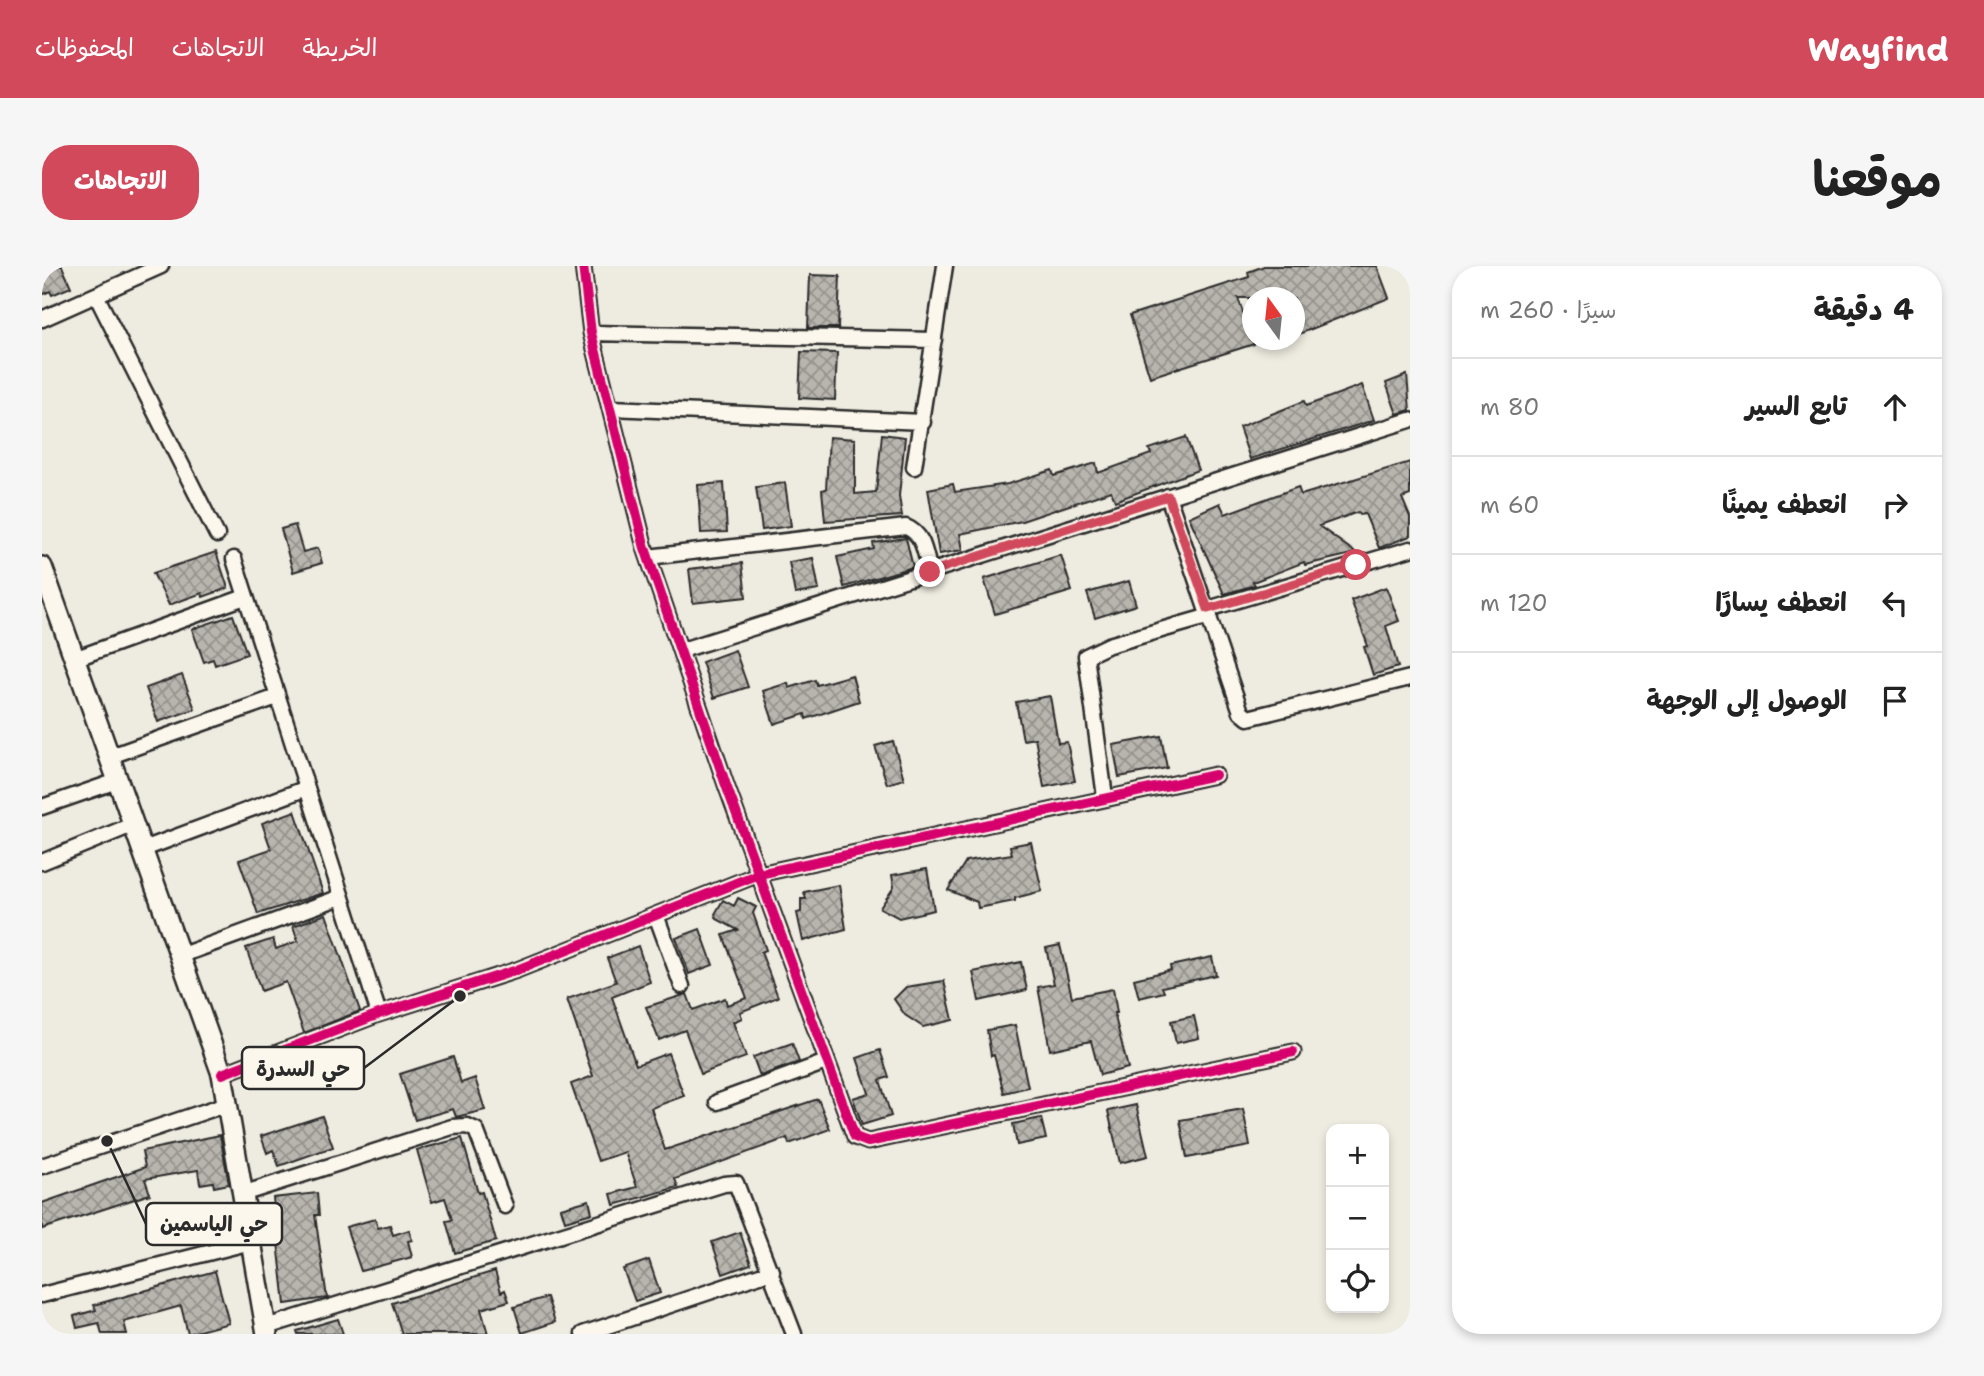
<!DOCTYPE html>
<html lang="ar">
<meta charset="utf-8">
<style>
:root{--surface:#fff;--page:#f6f6f6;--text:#222;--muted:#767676;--line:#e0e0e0;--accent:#d1495b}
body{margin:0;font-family:"Shantell Sans","Playpen Sans Arabic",sans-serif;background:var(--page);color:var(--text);direction:rtl}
.controls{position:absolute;right:21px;bottom:21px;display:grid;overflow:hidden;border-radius:14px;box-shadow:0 4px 10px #0003}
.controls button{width:63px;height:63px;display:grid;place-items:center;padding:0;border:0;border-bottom:2px solid var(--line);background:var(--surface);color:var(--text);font:35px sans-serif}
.compass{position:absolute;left:1200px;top:21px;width:63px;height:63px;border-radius:50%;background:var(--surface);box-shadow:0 4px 10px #0003;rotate:345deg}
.stop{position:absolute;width:21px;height:21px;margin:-16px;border:5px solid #d1495b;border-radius:50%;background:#fff}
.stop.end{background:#d1495b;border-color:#fff;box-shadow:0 2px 7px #0008}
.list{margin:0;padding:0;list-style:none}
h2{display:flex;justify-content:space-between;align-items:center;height:91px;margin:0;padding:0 28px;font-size:30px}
h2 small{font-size:23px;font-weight:400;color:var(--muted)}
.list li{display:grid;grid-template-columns:46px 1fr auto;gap:21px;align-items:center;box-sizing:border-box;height:98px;padding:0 28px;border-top:2px solid var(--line)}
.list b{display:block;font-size:26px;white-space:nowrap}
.list em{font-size:23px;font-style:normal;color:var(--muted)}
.icon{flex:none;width:38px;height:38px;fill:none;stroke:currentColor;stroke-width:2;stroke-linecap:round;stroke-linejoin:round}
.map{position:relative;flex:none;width:1368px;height:1068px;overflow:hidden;direction:ltr;border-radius:28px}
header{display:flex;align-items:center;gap:42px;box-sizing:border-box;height:98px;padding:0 35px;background:var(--accent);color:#fff}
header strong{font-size:33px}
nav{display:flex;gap:38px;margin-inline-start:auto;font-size:24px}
.intro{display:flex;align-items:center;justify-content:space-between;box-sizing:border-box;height:168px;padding:0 42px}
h1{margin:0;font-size:49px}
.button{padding:18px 32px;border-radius:28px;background:var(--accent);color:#fff;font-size:24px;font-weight:700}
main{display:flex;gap:42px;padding:0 42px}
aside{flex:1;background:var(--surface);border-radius:28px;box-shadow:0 4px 10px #0003}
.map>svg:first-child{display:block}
</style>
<header>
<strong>Wayfind</strong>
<nav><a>الخريطة</a><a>الاتجاهات</a><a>المحفوظات</a></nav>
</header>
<div class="intro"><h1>موقعنا</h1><a class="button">الاتجاهات</a></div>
<main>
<aside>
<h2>4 دقيقة<small>سيرًا · 260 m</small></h2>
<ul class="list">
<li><svg class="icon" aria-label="ahead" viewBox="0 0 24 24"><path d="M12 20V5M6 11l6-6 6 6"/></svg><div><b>تابع السير</b></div><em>80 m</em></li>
<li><svg class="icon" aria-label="right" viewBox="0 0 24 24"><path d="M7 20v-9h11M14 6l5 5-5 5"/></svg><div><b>انعطف يمينًا</b></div><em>60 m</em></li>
<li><svg class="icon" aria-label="left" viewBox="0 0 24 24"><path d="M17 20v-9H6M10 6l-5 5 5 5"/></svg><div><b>انعطف يسارًا</b></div><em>120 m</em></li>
<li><svg class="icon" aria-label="arrive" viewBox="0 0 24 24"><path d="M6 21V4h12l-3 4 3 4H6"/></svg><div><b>الوصول إلى الوجهة</b></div></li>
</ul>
</aside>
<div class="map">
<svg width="1368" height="1068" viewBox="0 0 1368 1068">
<defs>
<pattern id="building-cross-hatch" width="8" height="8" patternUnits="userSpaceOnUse" patternTransform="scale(1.75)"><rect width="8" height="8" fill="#b8b5ae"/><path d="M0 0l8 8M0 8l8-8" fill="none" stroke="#96938e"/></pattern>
</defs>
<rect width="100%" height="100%" fill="#eeebe0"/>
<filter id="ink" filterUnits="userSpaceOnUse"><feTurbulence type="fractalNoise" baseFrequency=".0143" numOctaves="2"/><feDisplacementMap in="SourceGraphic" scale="14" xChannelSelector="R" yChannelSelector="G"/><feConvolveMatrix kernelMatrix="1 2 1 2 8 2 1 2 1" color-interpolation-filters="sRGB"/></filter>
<g filter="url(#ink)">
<!-- building -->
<path fill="url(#building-cross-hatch)" stroke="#2b2b2b" stroke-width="2" d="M0 0H20L29 21 10 29 8 25 0 29Z
M1222 0H1335L1347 32 1252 70V32H1196L1212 78 1108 111 1088 49 1207 11 1206 6Z
M768 9 798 10 796 62H766Z
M759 86 795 87 793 134 757 132Z
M1365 109 1368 144 1355 148 1344 117Z
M1320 119 1332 154 1208 193 1197 161 1262 135 1264 140Z
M840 168 863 171 857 230 860 250 783 255 780 224 784 223 787 171 813 173V228L834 226Z
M1144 171 1156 204 1073 235 1069 225 980 255 918 268 921 284 897 288 886 223 911 218 913 226 966 218 1010 204 1012 210 1054 197 1056 207 1109 188 1107 183Z
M1368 196V229L1360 232 1368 251V270L1337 282 1323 248 1318 249 1316 246 1277 260 1314 287 1263 299 1262 296 1211 316 1213 319 1182 328 1147 251 1178 237 1183 248 1256 221 1259 229Z
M682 217 685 266 659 267 656 219Z
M743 217 749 260 720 264 714 221Z
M253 259 261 286 276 282 280 297 251 306 239 263Z
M864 272 871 301 802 321 795 291 832 283 831 277Z
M174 286 186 322 161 331 160 327 127 339 111 307Z
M1019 289 1030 325 953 348 942 313Z
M771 292 777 324 753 328 747 296Z
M700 297 704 331 651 337 647 303Z
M1087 315 1094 339 1053 352 1045 327Z
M1344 321 1357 355 1344 360 1356 401 1331 409 1322 381 1326 380 1309 334Z
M191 349 205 388 173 399 171 393 162 396 150 363Z
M693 384 706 421 672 432 660 396Z
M140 409 153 443 116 456 104 422Z
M810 409 817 435 764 453 763 448 732 458 721 425 746 417 747 422 773 414 775 419Z
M1008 430 1016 477 1025 476 1033 515 1002 521 993 472 981 474 974 436Z
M1119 470 1125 502 1077 511 1071 479Z
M851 475 862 513 845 518 833 480Z
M253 545 281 627 216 648 197 594 229 583 220 557Z
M989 576 1000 625 973 632V635L936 642 935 636 906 624 924 595 970 588 968 580Z
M885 603 892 644 857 652 838 642 852 621 850 609Z
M797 619 804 663 761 675 755 647 759 646V633H764L762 626Z
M696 632 714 641 711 647 724 684 719 686 736 731 698 746 700 752 691 756 704 791 659 808 643 764 617 774 604 741 645 728 651 744 683 732 685 739 705 732 681 669 696 664 675 653 673 648 681 634 692 640Z
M284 648 318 745 262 767 244 716 219 725 204 682 231 673 234 683 256 675 251 660Z
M658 663 671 699 647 708 634 672Z
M1018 679 1030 731 1071 723 1075 747H1072L1086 802 1058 809 1049 775 1008 784 996 721 1012 718 1004 682Z
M596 680 608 716 570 731 594 799 626 787 642 830 609 842 623 884 776 833 788 863 747 878 745 872 633 913 636 921 572 939 569 928 595 921 583 886 556 895 529 818 551 810 525 733 574 716 565 692Z
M1170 691 1174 709 1120 721 1122 726 1097 732 1092 713 1129 704 1128 700Z
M979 696 985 724 937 735 931 706Z
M902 715 911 754 881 761 863 749 852 733 864 721Z
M1152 750 1157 772 1134 777 1129 755Z
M973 759 986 821 962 827 952 789 949 790 945 764Z
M750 777 757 796 718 810 711 791Z
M838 784 847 811 838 814 849 850 820 859 811 832 827 827 815 792Z
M411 791 419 817 433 812 443 844 414 851 411 843 373 854 358 808Z
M1094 839 1106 890 1078 897 1066 845Z
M1201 843 1208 880 1145 892 1138 854Z
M280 850 291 881 237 900 231 884 225 887 219 870Z
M999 852 1004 873 975 879 971 858Z
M178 869 187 918 172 921 171 916 158 918 156 904 103 913 108 928 0 963V937L103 901 100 885Z
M420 872 436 927 440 926 454 975 413 987 404 955 410 954 403 932 390 936 375 884Z
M275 927 277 949H273L285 1032 243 1038 231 932Z
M547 934 550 947 523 955 519 942Z
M333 953 336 962 348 959 351 969 367 964 370 974 366 975 370 991 319 1005 304 961Z
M698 966 709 998 681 1008 670 976Z
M607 994 618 1027 593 1035 581 1003Z
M173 1005 187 1057 146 1068 139 1040 82 1056 85 1068H60L57 1057 35 1062 32 1050 54 1044 52 1039Z
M453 1005 459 1026 463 1024 467 1035 439 1043 446 1068H360L350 1037Z
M505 1031 513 1056 480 1067 472 1041Z
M296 1053 301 1068H256L255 1065Z"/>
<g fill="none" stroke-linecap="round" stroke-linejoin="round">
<!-- street casing -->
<g stroke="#2b2b2b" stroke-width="19">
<path id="street" d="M541 0 549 67 603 282 684 519 813 871 826 876 1251 786
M54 29 175 269
M0 53 119 0
M549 67 892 74
M570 142 881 156
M872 201 903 0
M1126 230 1199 446 1206 452 1368 412
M606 291 864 261C882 268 883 288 888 306
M192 293 337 748
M1166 343 1368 283
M640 384 1368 154
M32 393 203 331
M66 491 235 431
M1063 531 1044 390 1067 379 1168 350
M0 541 75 515
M99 584 265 522
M0 596 90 559
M614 649 640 720
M137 690 299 631
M180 808 337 748 475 704 717 608 1173 509
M675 836 784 796
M0 900 185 838
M200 928 410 861 425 860 434 864 463 940
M0 1029 209 976
M224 1061 682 918 694 917 752 1068
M541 1068 730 1005"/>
</g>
<!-- secondary casing -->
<g stroke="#2b2b2b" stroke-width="24">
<path id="secondary" d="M0 301 180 808 225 1068"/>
</g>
<!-- street -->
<use href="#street" stroke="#fbf7ec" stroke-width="14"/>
<!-- secondary -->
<use href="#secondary" stroke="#fbf7ec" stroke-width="19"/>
<!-- cycleway casing -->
<g stroke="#fbf7ec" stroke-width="15">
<path id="cycleway" d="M541 0 549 67 603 282 684 519 813 871 826 876 1251 786
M180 808 337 748 475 704 717 608 1173 509"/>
</g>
<!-- cycleway -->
<use href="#cycleway" stroke="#d6006c" stroke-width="10"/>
</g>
</g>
<g fill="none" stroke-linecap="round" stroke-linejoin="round" filter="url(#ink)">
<!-- route -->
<path stroke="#d1495b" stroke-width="9" d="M888 306 1126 230 1166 343 1314 299"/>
</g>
<!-- callouts -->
<path fill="none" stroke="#2b2b2b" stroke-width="2.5" d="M418 730L322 802M65 875L104 958"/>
<g fill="#2b2b2b" stroke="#fbf7ec" stroke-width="2.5">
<circle cx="418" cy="730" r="7"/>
<circle cx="65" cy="875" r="7"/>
</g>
<g fill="#fbf7ec" stroke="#2b2b2b" stroke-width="2.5">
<rect x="200" y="781" width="122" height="42" rx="7"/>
<rect x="104" y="937" width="136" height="42" rx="7"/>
</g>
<g font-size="21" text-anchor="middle" font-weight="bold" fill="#2b2b2b">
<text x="261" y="810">حي السدرة</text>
<text x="172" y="965">حي الياسمين</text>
</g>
</svg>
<div class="controls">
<button>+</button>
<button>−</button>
<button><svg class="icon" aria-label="locate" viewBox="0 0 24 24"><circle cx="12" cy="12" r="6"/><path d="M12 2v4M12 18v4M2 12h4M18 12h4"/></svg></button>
</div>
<svg class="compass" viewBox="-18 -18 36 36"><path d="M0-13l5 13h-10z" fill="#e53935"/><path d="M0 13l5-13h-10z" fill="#767676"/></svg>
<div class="stop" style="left:1314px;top:299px"></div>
<div class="stop end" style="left:888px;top:306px"></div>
</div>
</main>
